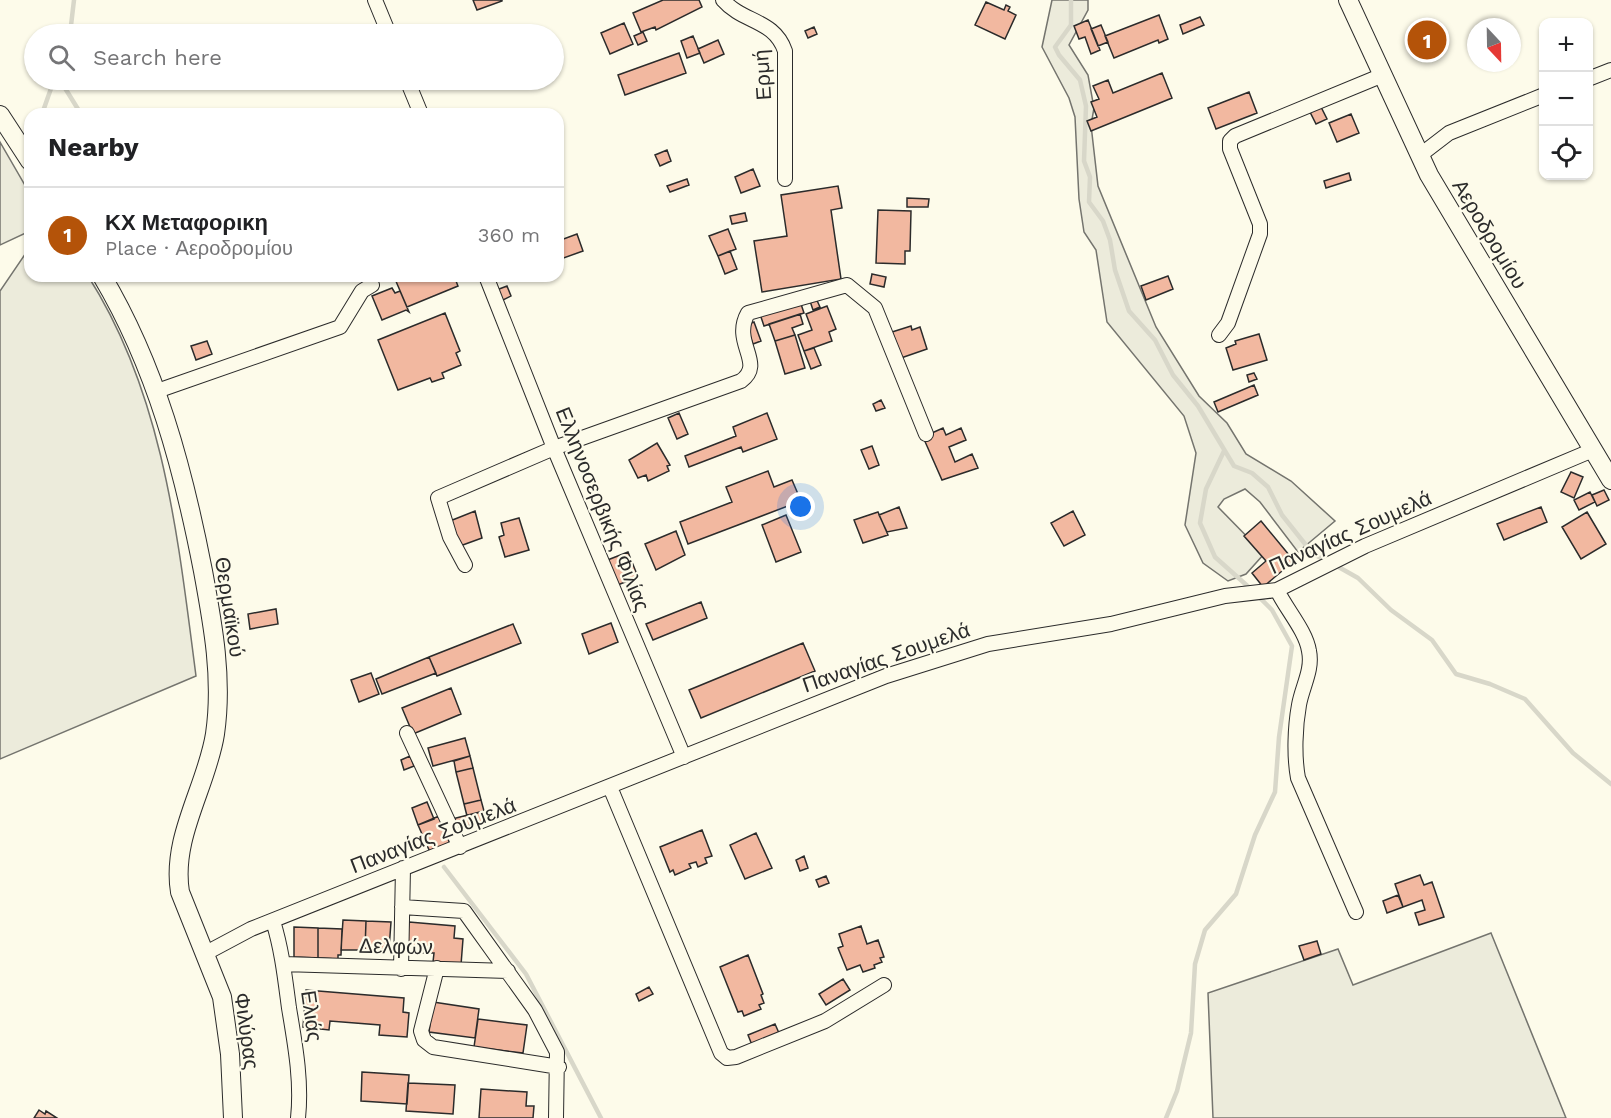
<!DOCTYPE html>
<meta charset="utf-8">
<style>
:root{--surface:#fff;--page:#f6f6f6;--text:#202124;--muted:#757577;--line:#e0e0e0;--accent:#b45309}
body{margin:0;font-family:"Work Sans",sans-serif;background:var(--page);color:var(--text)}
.controls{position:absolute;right:18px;top:18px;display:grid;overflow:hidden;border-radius:12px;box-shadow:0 2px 4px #0004}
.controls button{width:54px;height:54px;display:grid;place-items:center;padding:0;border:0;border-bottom:2px solid var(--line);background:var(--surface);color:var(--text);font:30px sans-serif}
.compass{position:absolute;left:1467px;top:18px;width:54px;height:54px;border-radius:50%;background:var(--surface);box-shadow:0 2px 4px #0004;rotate:158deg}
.you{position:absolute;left:801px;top:507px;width:21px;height:21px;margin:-15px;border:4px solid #fff;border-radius:50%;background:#1a73e8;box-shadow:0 0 0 9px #1a73e833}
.badge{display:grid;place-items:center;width:39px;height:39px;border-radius:50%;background:var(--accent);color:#fff;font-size:20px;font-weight:700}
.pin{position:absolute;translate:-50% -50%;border:3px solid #fff;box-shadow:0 2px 6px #0006}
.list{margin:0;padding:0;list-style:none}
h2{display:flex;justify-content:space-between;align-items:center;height:78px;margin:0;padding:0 24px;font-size:26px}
h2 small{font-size:20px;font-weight:400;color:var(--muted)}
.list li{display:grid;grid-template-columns:39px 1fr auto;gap:18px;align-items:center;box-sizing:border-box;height:96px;padding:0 24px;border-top:2px solid var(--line)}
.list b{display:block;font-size:22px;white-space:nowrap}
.list p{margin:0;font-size:20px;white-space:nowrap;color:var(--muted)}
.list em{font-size:20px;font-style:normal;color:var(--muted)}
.icon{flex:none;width:33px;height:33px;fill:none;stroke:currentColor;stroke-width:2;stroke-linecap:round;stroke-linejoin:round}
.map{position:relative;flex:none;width:1611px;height:1118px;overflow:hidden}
.search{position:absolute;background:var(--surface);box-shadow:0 2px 4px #0004;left:24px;top:24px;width:540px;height:66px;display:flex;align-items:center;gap:15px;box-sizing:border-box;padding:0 21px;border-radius:33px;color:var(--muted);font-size:22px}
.panel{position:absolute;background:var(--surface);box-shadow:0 2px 4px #0004;left:24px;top:108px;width:540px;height:174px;border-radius:18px}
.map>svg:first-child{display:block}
</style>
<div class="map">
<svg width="1611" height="1118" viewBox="0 0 1611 1118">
<rect width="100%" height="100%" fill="#fdfbea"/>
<!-- green -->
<path fill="#ecebdb" stroke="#74746e" stroke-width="1.5" d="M1052 0H1088V10L1069 45 1088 75 1094 108 1091 125 1098 186 1156 327 1199 396 1227 423 1246 454 1291 481 1335 521 1298 552 1260 502 1245 489 1224 499 1218 507 1264 554 1246 574 1228 581 1203 563 1185 525 1196 453 1184 416 1107 322 1096 250 1084 232 1079 199 1075 117 1069 98 1042 47Z
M0 142 30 194V231L0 245Z
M30 247V276H88C164 395 178 539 196 676L0 759V291Z
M1491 933 1566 1118H1213L1208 993 1338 949 1353 985Z"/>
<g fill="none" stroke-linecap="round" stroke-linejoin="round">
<!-- stream -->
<path stroke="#d8d7c9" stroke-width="4.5" d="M1071 0V25L1055 47 1059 55 1080 80 1086 106 1084 161 1090 177 1089 202 1103 221 1110 240 1115 270 1129 311 1155 340 1173 375 1198 406 1234 466 1252 473 1268 487 1282 515 1313 554 1327 561
M70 34 74 0
M60 80 81 114
M42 114 54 80
M1224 451 1206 489 1200 523 1215 557 1252 590
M1335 565 1358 578 1391 610 1432 640 1456 674 1490 684 1525 699 1573 753 1611 784
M444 867 526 974 601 1118
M1166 1118 1177 1091 1191 1033 1195 964 1205 930 1236 894 1255 835 1275 792 1279 737 1292 646 1272 610 1258 596"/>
</g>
<!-- building -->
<path fill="#f2b8a0" stroke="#2b2b2b" stroke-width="1.5" d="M473 0H502V1L477 10Z
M663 0H699L702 7 656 30 655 27 641 32 633 13Z
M986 2 1004 10 1006 5 1010 7 1008 11 1016 15 1005 39 975 25Z
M1159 15 1168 39 1159 43 1158 40 1114 58 1105 36Z
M1200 17 1204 25 1183 34 1180 25Z
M1088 20 1100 50 1091 54 1085 37 1079 39 1074 26Z
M624 23 633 44 610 54 601 33Z
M1101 25 1108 42 1098 46 1091 29Z
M814 27 817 34 808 38 805 31Z
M1427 27 1438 50 1426 55 1416 31Z
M643 32 647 41 638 45 634 36Z
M693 36 700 53 687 58 681 41Z
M718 40 724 54 704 63 698 49Z
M679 53 686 73 625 95 618 75Z
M1162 73 1172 98 1091 131 1087 121 1097 117 1091 102 1099 99 1093 86 1108 80 1113 93Z
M1249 92 1257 113 1216 129 1208 108Z
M1319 103 1327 119 1316 124 1308 108Z
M1351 114 1359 133 1337 142 1329 123Z
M667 150 671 161 660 166 655 155Z
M753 169 760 186 741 193 735 177Z
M1349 173 1351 180 1326 188 1324 181Z
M687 179 689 185 670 192 667 186Z
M838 186 842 208 831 210 841 279 762 292 754 241 787 236 781 195Z
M907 198 929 199 928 207H907Z
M878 210 911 211 910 251H905V264L876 263Z
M745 213 747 221 732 224 730 216Z
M728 229 736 249 718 256 709 236Z
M577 234 583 251 558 260V241Z
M730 251 737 269 725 274 718 256Z
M872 274 886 277 884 287 870 284Z
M402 276H454L458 286 407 307 395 279Z
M1168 276 1173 289 1146 300 1141 286Z
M507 286 511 296 499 302 494 291Z
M392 288 395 293 400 291 409 312 406 310 382 320 372 296Z
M815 296 820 307 813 310 809 298Z
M800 301 804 313 764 326 760 314Z
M827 306 836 329 829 332 832 341 804 351 798 335 812 330 806 314Z
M445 313 460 351 456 353 461 365 442 373 444 378 432 382 430 378 398 390 378 340Z
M800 314 803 324 792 328 795 335 775 341 769 324Z
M754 322 761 341 753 344 746 325Z
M911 326 912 330 920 327 927 349 901 358 892 332Z
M1259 334 1267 360 1233 370 1226 348 1236 344 1235 341Z
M795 335 805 368 785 374 775 341Z
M207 341 212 354 196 360 191 346Z
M814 348 821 365 811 369 804 351Z
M1254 373 1257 379 1249 382 1247 375Z
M1254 385 1258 395 1218 412 1214 402Z
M881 400 885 408 876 411 873 404Z
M679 413 688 434 677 439 668 418Z
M767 413 777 439 743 452 741 447 689 467 685 456 736 436 733 427Z
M943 428 946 435 961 428 966 440 949 447 955 462 972 454 978 468 942 480 923 437Z
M657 443 670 465 667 466 669 471 648 481 646 475 638 478 629 460Z
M872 446 879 465 869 469 861 450Z
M768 471 774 487 792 480 801 501 688 544 680 522 732 502 726 487Z
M1571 472 1583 477 1574 498 1561 492Z
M1604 490 1609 500 1597 506 1592 495Z
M1590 492 1595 502 1579 510 1574 500Z
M899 507 907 528 887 532 879 515Z
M1541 507 1547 522 1504 540 1497 524Z
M475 511 482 538 460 546 450 521Z
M1073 511 1085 535 1064 546 1051 523Z
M878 512 888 535 863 543 854 520Z
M1587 512 1606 544 1581 559 1562 527Z
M786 515 801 552 776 562 762 525Z
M519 518 529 550 505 557 499 537 504 535 501 523Z
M1261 521 1294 561 1263 587 1252 573 1266 561 1244 536Z
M676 531 685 555 656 570 645 544Z
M628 552 638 577 615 586 605 561Z
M701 602 707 618 653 640 646 624Z
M276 609 278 624 250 629 248 614Z
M611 623 618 642 589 654 582 634Z
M513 624 521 643 437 676 429 657Z
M803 643 815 671 701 718 689 690Z
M429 657 436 673 382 694 376 679Z
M371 673 379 694 359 702 351 680Z
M451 688 461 714 413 734 402 708Z
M465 738 470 756 433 766 428 748Z
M410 756 414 766 404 770 401 760Z
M470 756 473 768 456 772 454 761Z
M473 768 481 800 464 804 456 772Z
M481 800 484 811 467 816 464 804Z
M427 802 434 819 418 825 412 808Z
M484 811 486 821 455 829 452 819Z
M439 816 450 844 430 852 418 825Z
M702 830 712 856 705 858 707 863 698 867 696 862 689 864 691 868 675 875 673 870 670 872 660 847Z
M756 833 772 868 745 879 730 845Z
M804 856 808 868 800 871 796 860Z
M1420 875 1424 885 1432 882 1444 917 1419 925 1415 913 1425 910 1422 900 1403 907 1395 884Z
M826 876 829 883 819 887 816 880Z
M1398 895 1403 907 1387 913 1383 901Z
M343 920 366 921 365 950H341Z
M366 921 391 922 389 949 365 950Z
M409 922 455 926 454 938 463 939 461 965 433 962 434 953H423V949H418V953L406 952Z
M861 926 867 944 878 940 884 957 880 958 882 962 874 965 875 968 863 972 860 965 847 970 838 948 843 946 839 934Z
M294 927 318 928V958L294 957Z
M318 928 342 929 341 955H338V959L318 958Z
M1317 941 1321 954 1304 960 1299 946Z
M748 955 763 994 761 995 764 1003 759 1005 761 1009 744 1016 742 1011 738 1012 720 967Z
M843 979 850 990 826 1005 819 994Z
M649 987 653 994 639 1001 636 994Z
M306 990 404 998 403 1012 409 1013 407 1037 379 1035 380 1025 330 1021 329 1030 303 1027Z
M433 1002 479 1009 475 1038 429 1032Z
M478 1019 527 1025 523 1053 474 1047Z
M775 1024 779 1033 752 1045 748 1035Z
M362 1072 409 1075 407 1104 361 1101Z
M408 1083 455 1085 453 1114 406 1111Z
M481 1089 527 1092 526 1106H534L533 1118H479Z
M39 1110 45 1114 46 1111 57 1118H34Z"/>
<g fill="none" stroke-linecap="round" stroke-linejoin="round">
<!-- street casing -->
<g stroke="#2b2b2b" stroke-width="16">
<path id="street" d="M375 0 389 34
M723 0C743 23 774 19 785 51V179
M1588 79 1611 70
M407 80 421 114
M1419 156 1449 133 1544 95
M486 276 554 448 684 757
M1219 335 1228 323 1260 234V224L1230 149V141L1235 136 1383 75
M157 391 340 327 362 291 372 285
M465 565 450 537 438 498 554 448 741 381C766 363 731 343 748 313L847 285 875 308 926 434
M1277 590C1286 609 1306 631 1309 651 1313 670 1302 687 1299 705 1295 727 1294 756 1298 778L1356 912
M407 733 460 847
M610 787 721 1053 727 1058 736 1057 825 1021 884 985
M402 907 464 911 535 1010 557 1052 556 1118
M273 921C282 950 285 978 289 1008 295 1044 302 1081 298 1118
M206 953 251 929 886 676 988 644 1111 624 1225 596 1277 590 1365 546 1593 450
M283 964 508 971
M437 968 421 1031 424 1040 433 1047 559 1067
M401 969 403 868"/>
</g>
<!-- secondary casing -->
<g stroke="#2b2b2b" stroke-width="20">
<path id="secondary" d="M1348 0 1429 175 1611 480
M0 115 30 161
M102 276C156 367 183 468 203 571 213 625 223 679 215 734 207 786 171 837 180 892L222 997 230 1054 233 1118"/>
</g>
<!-- street -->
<use href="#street" stroke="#fdfbea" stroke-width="14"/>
<!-- secondary -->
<use href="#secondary" stroke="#fdfbea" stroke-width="18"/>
</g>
<g text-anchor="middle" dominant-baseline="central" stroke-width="4.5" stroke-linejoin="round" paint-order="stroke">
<!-- street labels -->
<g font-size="21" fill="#2b2b2b" stroke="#fdfbea">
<text transform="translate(762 75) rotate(-94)">Ερμή</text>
<text transform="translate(1490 234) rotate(59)">Αεροδρομίου</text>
<text transform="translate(603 509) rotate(68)">Ελληνοσερβικής Φιλίας</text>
<text transform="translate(1350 532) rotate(-24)">Παναγίας Σουμελά</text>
<text transform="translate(230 607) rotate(81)">Θερμαϊκού</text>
<text transform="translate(886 657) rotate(-19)">Παναγίας Σουμελά</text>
<text transform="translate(433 835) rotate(-21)">Παναγίας Σουμελά</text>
<text transform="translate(396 946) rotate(1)">Δελφών</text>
<text transform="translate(312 1016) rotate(82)">Ελιάς</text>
<text transform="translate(247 1031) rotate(82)">Φιλύρας</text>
</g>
</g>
</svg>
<div class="controls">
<button>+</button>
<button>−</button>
<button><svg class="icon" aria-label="locate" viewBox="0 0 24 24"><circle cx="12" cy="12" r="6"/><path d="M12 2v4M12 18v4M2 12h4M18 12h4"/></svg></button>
</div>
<svg class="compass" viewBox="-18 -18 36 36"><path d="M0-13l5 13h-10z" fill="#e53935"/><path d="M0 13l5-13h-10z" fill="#757577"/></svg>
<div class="you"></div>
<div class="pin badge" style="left:1427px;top:40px">1</div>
<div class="search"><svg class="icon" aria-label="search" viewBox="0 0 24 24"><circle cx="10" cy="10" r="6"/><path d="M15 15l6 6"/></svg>Search here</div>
<section class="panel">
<h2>Nearby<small></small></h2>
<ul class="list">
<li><span class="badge">1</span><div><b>ΚΧ Μεταφορικη</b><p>Place · Αεροδρομίου</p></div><em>360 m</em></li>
</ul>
</section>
</div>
